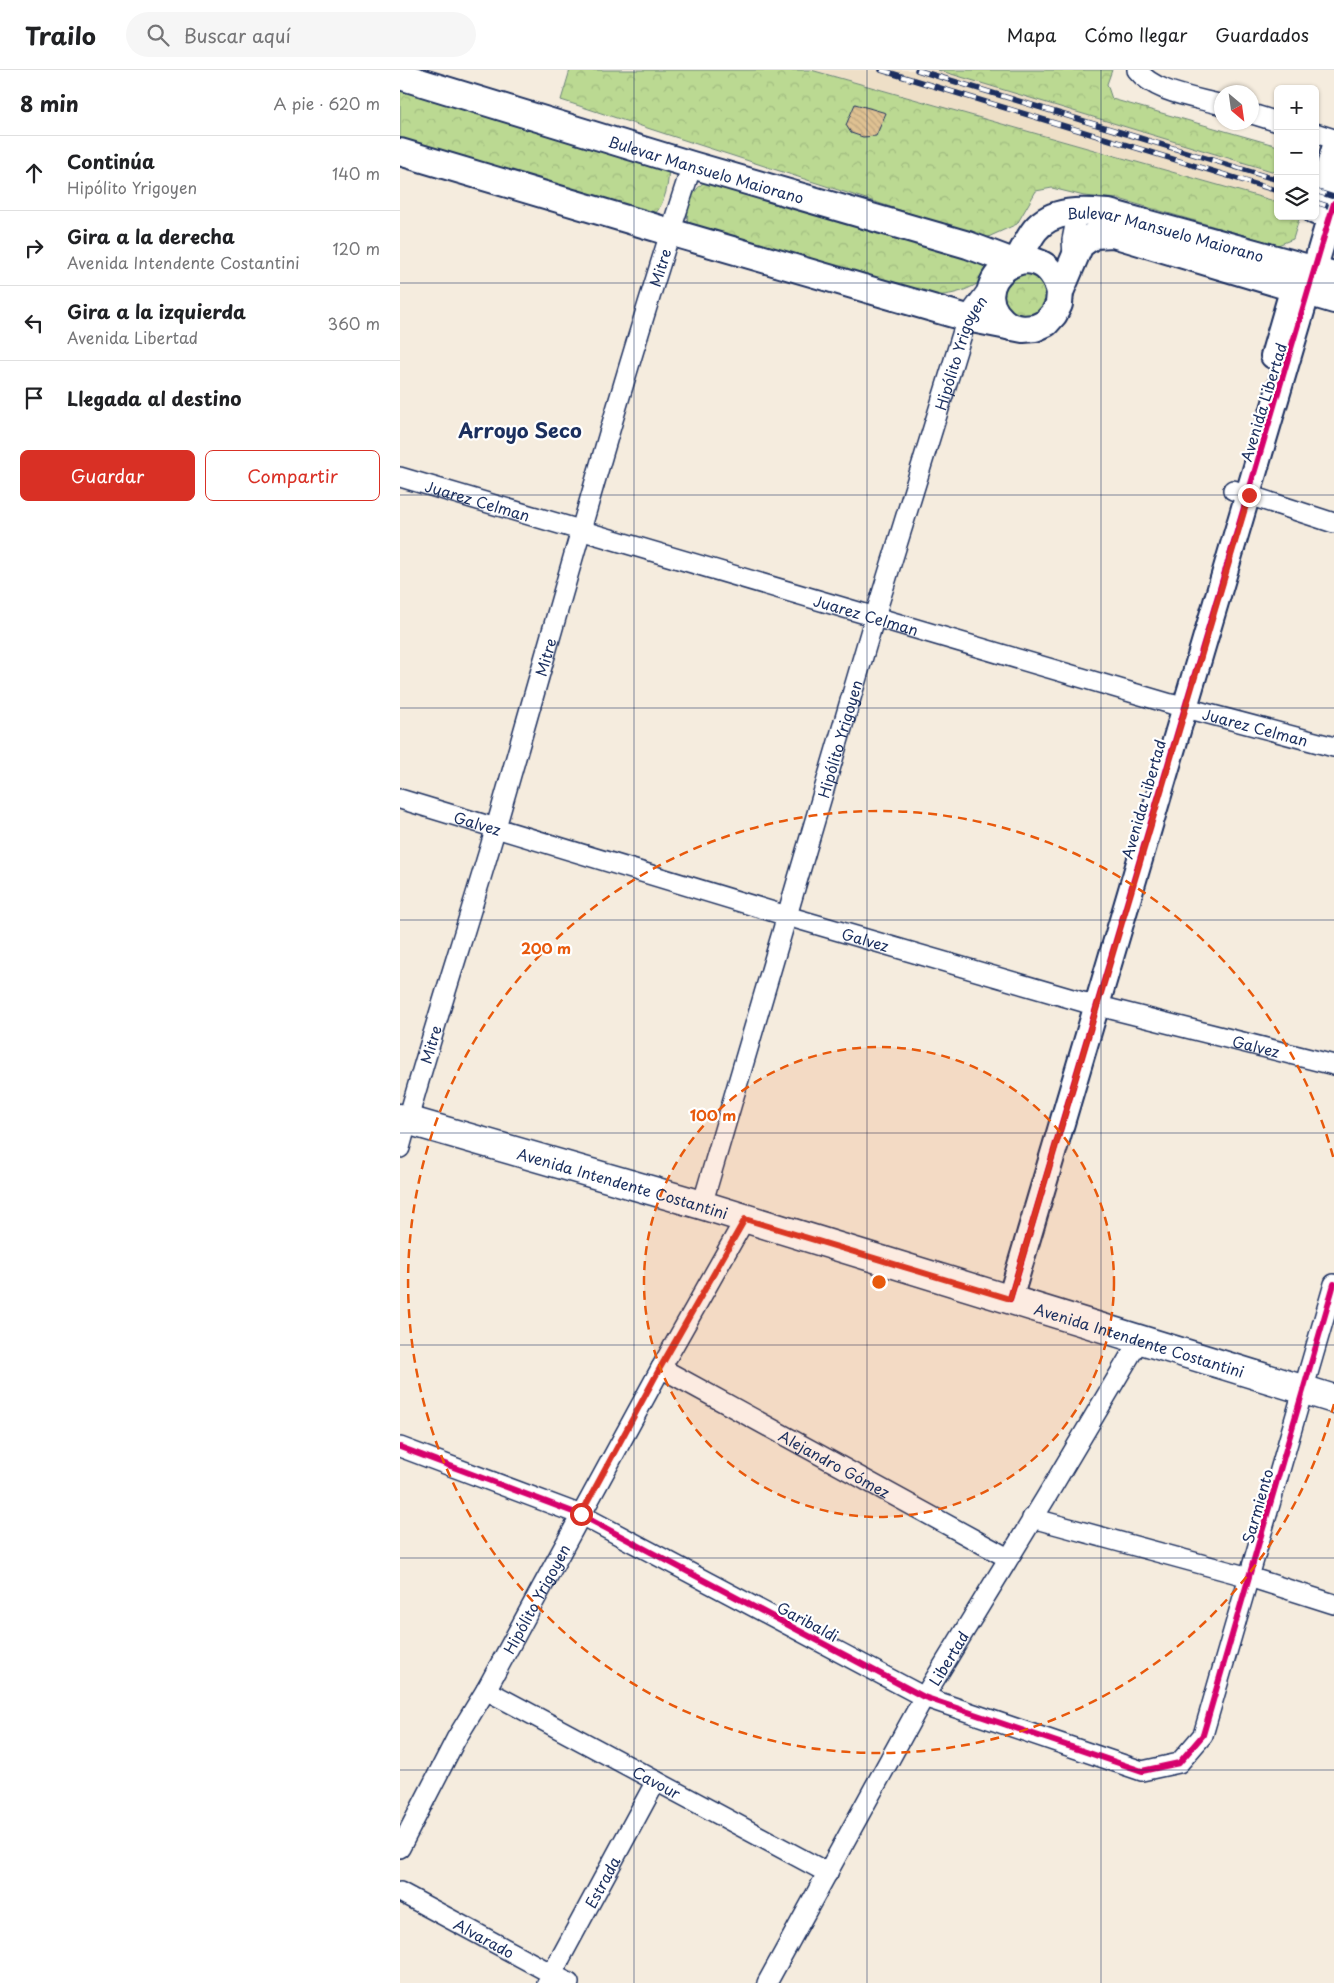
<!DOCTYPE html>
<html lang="es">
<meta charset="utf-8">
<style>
:root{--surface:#fff;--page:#f6f6f6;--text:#202124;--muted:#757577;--line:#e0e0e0;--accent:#d93025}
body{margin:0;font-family:"Playpen Sans",sans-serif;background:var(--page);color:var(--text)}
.controls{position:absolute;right:15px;top:15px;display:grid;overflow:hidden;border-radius:8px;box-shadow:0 1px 4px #0004}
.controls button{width:45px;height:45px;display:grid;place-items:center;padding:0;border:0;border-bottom:1px solid var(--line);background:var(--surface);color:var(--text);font:25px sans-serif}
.compass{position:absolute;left:814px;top:15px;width:45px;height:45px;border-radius:50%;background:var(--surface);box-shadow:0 1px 4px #0004;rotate:151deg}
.stop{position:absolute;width:15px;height:15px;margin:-11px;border:4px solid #d93025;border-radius:50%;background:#fff}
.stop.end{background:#d93025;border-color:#fff;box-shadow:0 1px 5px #0008}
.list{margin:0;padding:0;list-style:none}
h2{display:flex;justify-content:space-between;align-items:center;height:65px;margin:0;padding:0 20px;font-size:21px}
h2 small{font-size:16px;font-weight:400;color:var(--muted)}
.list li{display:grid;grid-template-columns:32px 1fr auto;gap:15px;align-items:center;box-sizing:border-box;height:75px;padding:0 20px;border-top:1px solid var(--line)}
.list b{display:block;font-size:19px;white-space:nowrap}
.list p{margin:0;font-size:16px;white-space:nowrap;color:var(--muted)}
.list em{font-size:16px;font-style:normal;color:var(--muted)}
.actions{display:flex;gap:10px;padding:15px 20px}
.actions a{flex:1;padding:11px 0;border:1px solid var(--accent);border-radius:8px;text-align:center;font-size:18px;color:var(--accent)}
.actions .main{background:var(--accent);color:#fff}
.icon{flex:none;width:28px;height:28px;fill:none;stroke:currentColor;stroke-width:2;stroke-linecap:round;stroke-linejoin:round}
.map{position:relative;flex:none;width:934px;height:1913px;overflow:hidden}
header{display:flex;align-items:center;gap:30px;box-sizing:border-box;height:70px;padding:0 25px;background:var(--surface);border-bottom:1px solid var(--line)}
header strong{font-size:24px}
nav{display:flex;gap:28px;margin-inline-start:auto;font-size:18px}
.search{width:350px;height:45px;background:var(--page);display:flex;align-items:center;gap:12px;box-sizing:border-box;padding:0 18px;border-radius:28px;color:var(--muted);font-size:19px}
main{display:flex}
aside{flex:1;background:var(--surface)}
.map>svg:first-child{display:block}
</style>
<header>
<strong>Trailo</strong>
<div class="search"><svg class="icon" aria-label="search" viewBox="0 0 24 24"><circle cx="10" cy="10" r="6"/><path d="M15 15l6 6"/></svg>Buscar aquí</div>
<nav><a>Mapa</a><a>Cómo llegar</a><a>Guardados</a></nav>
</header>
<main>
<aside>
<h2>8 min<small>A pie · 620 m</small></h2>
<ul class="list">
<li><svg class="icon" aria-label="ahead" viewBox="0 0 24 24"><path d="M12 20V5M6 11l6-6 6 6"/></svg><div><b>Continúa</b><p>Hipólito Yrigoyen</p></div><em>140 m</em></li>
<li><svg class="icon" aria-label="right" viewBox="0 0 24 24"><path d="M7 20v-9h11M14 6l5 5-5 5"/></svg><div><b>Gira a la derecha</b><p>Avenida Intendente Costantini</p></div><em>120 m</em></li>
<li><svg class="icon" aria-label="left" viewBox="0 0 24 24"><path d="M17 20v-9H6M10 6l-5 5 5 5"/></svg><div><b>Gira a la izquierda</b><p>Avenida Libertad</p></div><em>360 m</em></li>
<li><svg class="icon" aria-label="arrive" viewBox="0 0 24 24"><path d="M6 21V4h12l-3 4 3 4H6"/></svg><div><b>Llegada al destino</b></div></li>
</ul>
<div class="actions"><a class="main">Guardar</a><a>Compartir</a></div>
</aside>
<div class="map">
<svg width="934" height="1913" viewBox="0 0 934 1913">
<defs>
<pattern id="park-crowns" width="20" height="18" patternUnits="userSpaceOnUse" patternTransform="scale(1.25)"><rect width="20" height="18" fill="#bbd992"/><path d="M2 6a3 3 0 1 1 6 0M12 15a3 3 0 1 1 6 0" fill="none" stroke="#a0bb80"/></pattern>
<pattern id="building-back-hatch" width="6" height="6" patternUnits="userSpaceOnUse" patternTransform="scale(1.25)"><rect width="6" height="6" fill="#dfc192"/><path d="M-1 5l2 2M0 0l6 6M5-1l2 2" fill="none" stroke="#bfa680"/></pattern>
</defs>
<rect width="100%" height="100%" fill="#f5ecde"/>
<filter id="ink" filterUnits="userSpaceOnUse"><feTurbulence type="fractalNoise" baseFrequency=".02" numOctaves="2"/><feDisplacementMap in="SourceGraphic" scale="10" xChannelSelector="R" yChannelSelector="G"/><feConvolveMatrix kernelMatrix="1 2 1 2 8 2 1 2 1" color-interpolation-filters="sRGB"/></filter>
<g filter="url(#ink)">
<!-- built -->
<path fill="#eedfc7" d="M412 0H538L878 103V132Z"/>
<!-- park -->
<path fill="url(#park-crowns)" stroke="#6b8478" d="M170 0H411L878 132V146H900L893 169 878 175 719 129 684 126 652 118 636 121 617 154 586 168 161 30Z
M538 0H712L707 14 712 29 878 76V103Z
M0 18 268 96C270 111 265 134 254 145L0 76Z
M305 111 581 188 585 198 582 211C561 224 546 226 522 226L288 154C286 135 291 123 305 111Z
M616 203H638L651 229 631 249 610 243C600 224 601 218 616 203Z"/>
<!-- building -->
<path fill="url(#building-back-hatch)" stroke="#1b2f5e" d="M455 34 486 43 476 66 463 67 451 63 446 55Z"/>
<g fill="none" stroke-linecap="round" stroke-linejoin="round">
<!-- minor casing -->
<g stroke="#1b2f5e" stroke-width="22">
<g id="minor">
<path d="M737 0C755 23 794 27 822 35"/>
<path d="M852 44 878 52"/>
<path d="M915 63 934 69"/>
<path d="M673 187 672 170 678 140"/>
<path id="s1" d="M0 407 771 634 934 677"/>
<path d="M833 420 934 453"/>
<path id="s2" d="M0 729 387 846 683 932 934 995"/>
<path id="s3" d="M0 1078C29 970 65 864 96 757 160 536 220 314 292 95"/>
<path id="s4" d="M302 1135 475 546 567 248 594 211"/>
<path id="s5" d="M261 1298 608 1488"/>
<path d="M0 1377 181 1445 524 1627 742 1701 779 1693 803 1665 934 1214"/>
<path d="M632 1448 849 1507 934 1534"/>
<path id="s6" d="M86 1620 428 1803"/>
<path id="s7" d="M0 1778 56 1669 86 1620 261 1298 345 1149"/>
<path id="s8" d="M0 1822 169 1913"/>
<path id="s9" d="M147 1913 256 1711"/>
<path id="s10" d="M367 1913 524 1627 645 1429 740 1269"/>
</g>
</g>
<!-- tertiary casing -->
<g stroke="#1b2f5e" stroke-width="28">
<path id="tertiary" d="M915 142 934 79
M873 286 898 200
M610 1229 934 133"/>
</g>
<!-- secondary casing -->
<g stroke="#1b2f5e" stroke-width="30">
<g id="secondary">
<path id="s11" d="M0 6 292 95 568 175 613 192"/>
<path d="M0 82 270 162 567 248 623 259 635 258 646 253 654 244 659 234 660 222 680 175 694 165 713 164 934 230"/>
<path id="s12" d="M617 191C623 181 628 169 635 160 653 138 684 141 709 143L934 205"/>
<path d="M611 257C550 218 641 150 660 222"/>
</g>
</g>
<!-- primary casing -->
<g stroke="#1b2f5e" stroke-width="31">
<g id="primary">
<path id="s13" d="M0 1048 302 1135 934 1329"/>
</g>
</g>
<!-- minor -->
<use href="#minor" stroke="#fff" stroke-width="19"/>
<!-- tertiary -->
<use href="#tertiary" stroke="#fff" stroke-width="24"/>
<!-- secondary -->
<use href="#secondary" stroke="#fff" stroke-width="26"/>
<!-- primary -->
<use href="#primary" stroke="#fff" stroke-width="28"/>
<!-- rail casing -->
<g stroke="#1b2f5e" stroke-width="5.5">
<path id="rail" d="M481 0 878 121
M517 0 878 110
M915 121 934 127
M915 132 934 138"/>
</g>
<!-- rail -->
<use href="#rail" stroke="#fff" stroke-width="4" stroke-dasharray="11" stroke-linecap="butt"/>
<!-- cycleway casing -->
<g stroke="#fff" stroke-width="9">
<path id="cycleway" d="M610 1229 934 133
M0 1377 181 1445 524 1627 742 1701 779 1693 803 1665 934 1214"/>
</g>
<!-- cycleway -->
<use href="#cycleway" stroke="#d6006c" stroke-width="6"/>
</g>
</g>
<g fill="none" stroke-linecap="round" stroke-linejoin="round" filter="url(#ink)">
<!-- route -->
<path stroke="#d93025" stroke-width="6" d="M181 1444 260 1298 345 1149 610 1229 849 425"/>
</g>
<!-- grid -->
<path fill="none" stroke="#1b2f5e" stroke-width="1" stroke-opacity="0.55" d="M234 0V1913M467 0V1913M701 0V1913M0 213H934M0 425H934M0 638H934M0 850H934M0 1063H934M0 1275H934M0 1488H934M0 1700H934"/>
<!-- distance rings -->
<circle cx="479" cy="1212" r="235" fill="#e8590c" fill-opacity=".12"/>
<g fill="none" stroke="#e8590c" stroke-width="2.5" stroke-dasharray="9 6">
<circle cx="479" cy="1212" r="235"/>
<path d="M934 1334A471 471 0 1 1 934 1090"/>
</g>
<g text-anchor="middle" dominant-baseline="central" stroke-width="4.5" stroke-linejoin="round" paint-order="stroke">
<!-- street labels -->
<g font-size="15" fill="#1b2f5e" stroke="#fff">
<text stroke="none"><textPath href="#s11" startOffset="320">Bulevar Mansuelo Maiorano</textPath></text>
<text stroke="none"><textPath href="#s12" startOffset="174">Bulevar Mansuelo Maiorano</textPath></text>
<text stroke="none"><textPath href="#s3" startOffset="918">Mitre</textPath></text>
<text stroke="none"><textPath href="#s4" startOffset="891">Hipólito Yrigoyen</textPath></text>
<text transform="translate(863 332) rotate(-73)">Avenida Libertad</text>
<text stroke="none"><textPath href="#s1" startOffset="81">Juarez Celman</textPath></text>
<text stroke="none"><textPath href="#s1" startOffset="486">Juarez Celman</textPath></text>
<text stroke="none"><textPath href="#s3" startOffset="512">Mitre</textPath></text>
<text stroke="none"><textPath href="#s1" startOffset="891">Juarez Celman</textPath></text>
<text stroke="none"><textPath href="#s4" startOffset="486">Hipólito Yrigoyen</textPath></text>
<text transform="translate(743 729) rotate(-74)">Avenida Libertad</text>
<text stroke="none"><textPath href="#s2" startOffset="81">Galvez</textPath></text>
<text stroke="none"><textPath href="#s2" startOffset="486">Galvez</textPath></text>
<text stroke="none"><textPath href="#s3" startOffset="108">Mitre</textPath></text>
<text stroke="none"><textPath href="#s2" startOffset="891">Galvez</textPath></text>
<text stroke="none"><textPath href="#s13" startOffset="232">Avenida Intendente Costantini</textPath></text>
<text stroke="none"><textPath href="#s13" startOffset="772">Avenida Intendente Costantini</textPath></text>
<text stroke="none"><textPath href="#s5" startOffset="198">Alejandro Gómez</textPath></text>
<text transform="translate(857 1436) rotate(-74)">Sarmiento</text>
<text stroke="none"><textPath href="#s7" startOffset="284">Hipólito Yrigoyen</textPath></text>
<text transform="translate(408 1551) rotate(28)">Garibaldi</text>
<text stroke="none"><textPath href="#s10" startOffset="372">Libertad</textPath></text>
<text stroke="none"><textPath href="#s6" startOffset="194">Cavour</textPath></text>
<text stroke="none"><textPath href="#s9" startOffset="115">Estrada</textPath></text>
<text stroke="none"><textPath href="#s8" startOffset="96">Alvarado</textPath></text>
</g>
<!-- district labels -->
<g font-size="20" font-weight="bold" fill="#1b2f5e" stroke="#fff">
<text x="120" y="360">Arroyo Seco</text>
</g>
</g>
<circle cx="479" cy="1212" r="8" fill="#e8590c" stroke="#fff" stroke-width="2.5"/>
<g font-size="15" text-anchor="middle" font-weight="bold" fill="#e8590c" stroke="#fff" stroke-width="4.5" stroke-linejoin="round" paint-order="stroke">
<text x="146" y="884">200 m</text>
<text x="313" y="1051">100 m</text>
</g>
</svg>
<div class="controls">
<button>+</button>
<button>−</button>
<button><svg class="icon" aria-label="layers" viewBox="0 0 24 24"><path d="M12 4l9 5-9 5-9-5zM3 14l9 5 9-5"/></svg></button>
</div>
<svg class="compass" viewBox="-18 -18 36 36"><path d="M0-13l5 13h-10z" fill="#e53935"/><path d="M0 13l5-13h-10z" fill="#757577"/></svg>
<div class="stop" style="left:181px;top:1444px"></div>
<div class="stop end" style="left:849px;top:425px"></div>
</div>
</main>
